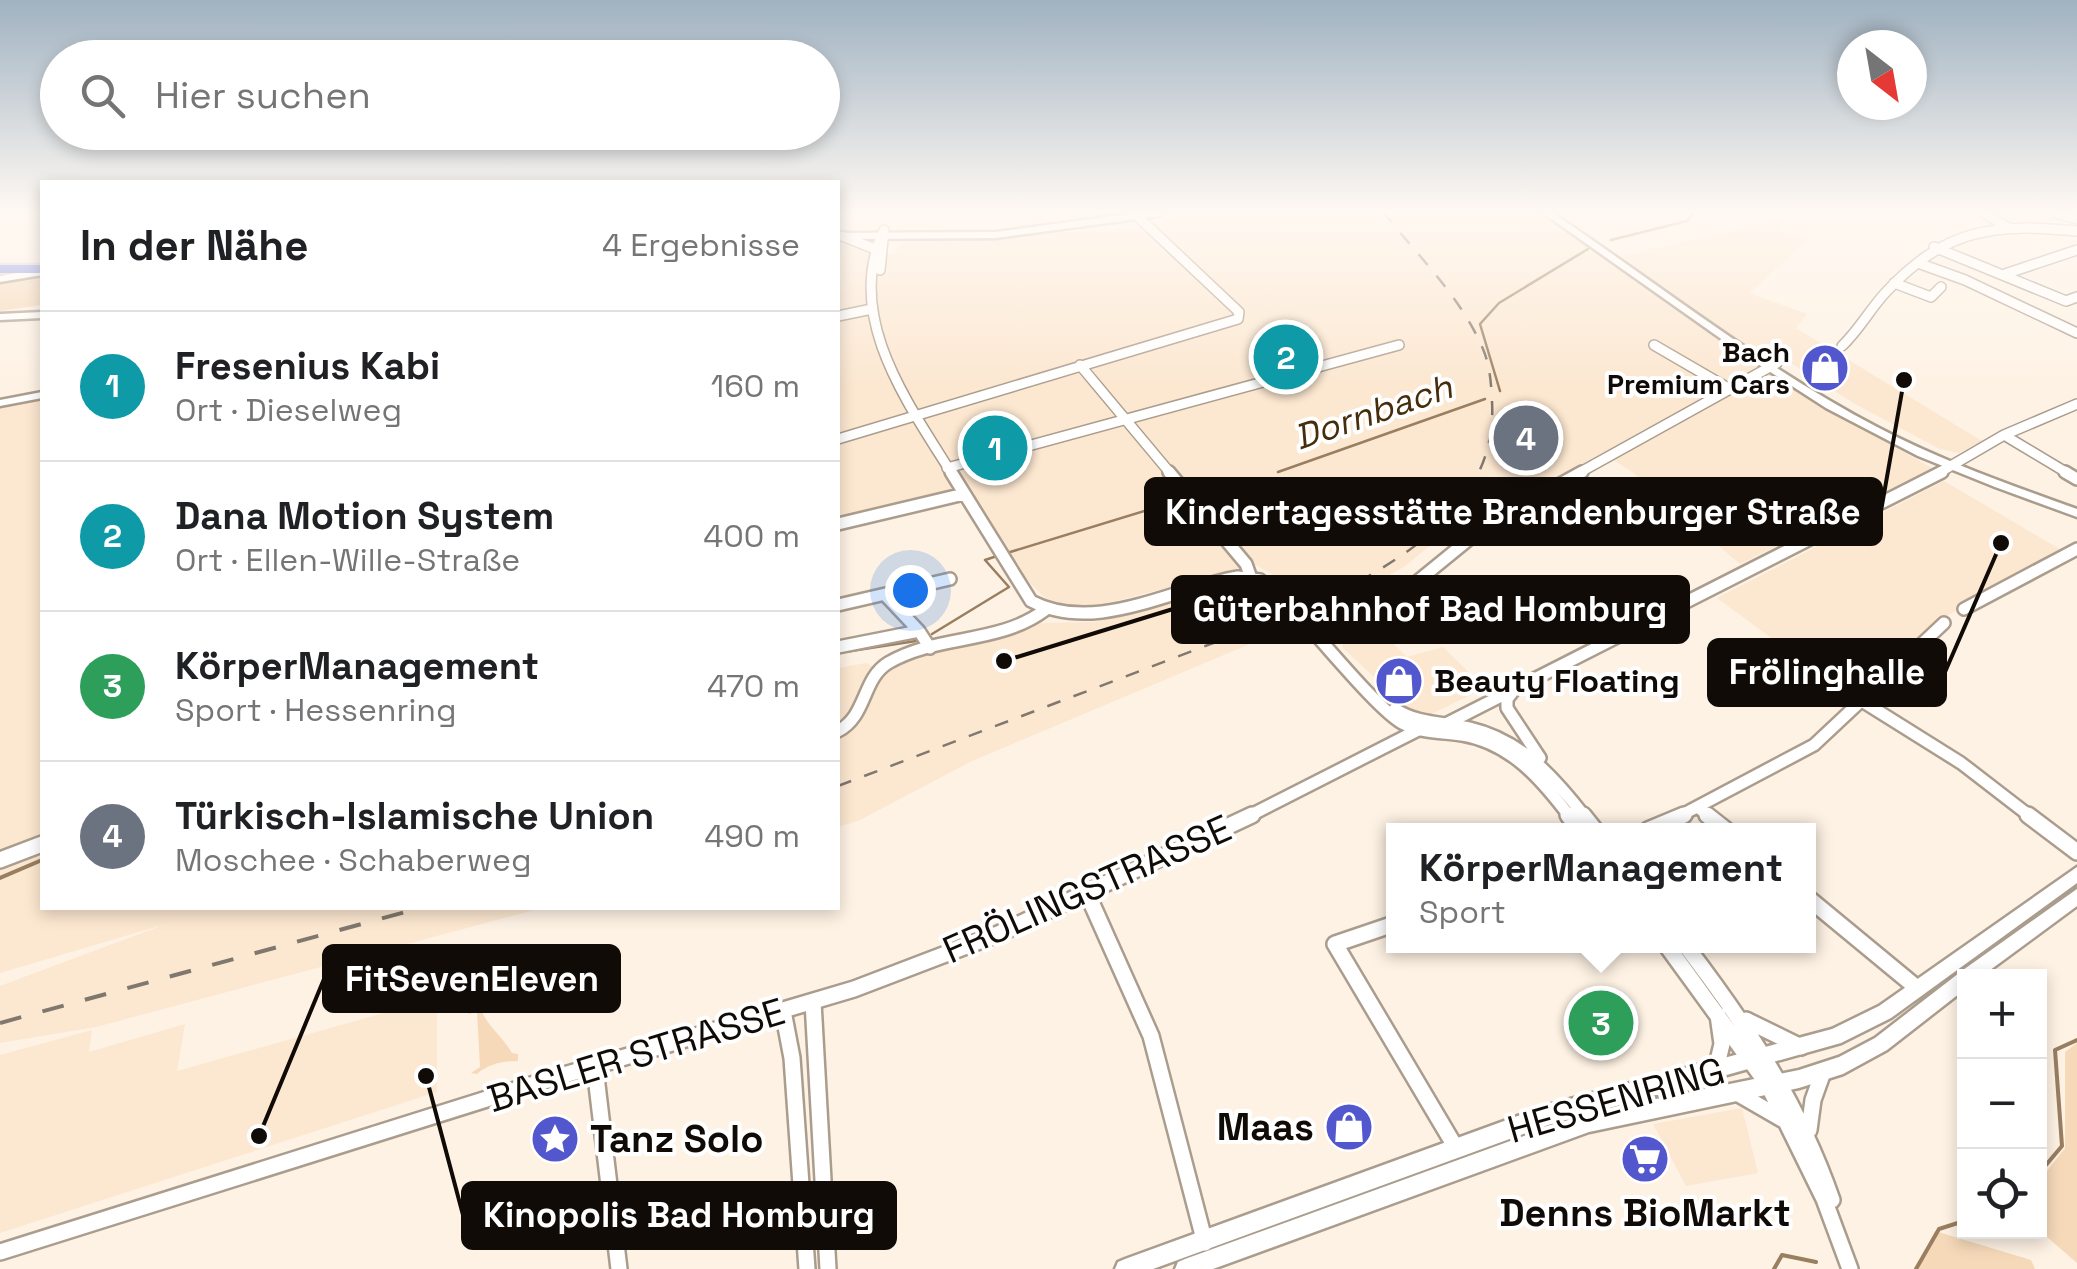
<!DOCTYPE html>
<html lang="de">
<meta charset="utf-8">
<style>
:root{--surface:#fff;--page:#f6f6f6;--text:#202124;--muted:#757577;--line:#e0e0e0;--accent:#ea580c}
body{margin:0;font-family:"Space Grotesk",sans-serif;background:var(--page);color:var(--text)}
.controls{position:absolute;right:30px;bottom:30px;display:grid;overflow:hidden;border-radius:0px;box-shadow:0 5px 15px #0003}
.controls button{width:90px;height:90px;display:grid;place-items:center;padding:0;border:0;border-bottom:2px solid var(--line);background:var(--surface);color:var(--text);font:50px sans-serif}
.compass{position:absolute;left:1837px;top:30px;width:90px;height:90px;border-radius:50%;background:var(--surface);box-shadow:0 5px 15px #0003;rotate:149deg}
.you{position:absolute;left:910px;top:590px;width:35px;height:35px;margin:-25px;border:8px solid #fff;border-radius:50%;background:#1a73e8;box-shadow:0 0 0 15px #1a73e833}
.badge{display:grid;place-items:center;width:65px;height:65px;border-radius:50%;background:var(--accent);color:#fff;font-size:32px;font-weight:700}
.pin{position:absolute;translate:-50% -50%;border:5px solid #fff;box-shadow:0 2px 10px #0006}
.popup{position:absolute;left:1386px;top:823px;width:430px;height:130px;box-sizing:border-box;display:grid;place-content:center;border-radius:0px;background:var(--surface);filter:drop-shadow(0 2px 8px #0005);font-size:32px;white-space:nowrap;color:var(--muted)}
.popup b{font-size:38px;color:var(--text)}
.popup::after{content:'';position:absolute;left:50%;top:100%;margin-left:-20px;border:20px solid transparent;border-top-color:var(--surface)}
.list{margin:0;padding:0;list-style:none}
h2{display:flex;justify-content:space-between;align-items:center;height:130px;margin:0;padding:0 40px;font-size:42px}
h2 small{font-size:32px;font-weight:400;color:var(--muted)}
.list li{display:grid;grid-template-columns:65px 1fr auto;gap:30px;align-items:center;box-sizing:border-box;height:150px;padding:0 40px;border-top:2px solid var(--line)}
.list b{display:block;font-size:38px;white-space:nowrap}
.list p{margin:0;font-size:32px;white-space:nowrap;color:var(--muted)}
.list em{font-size:32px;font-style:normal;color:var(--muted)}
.icon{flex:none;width:55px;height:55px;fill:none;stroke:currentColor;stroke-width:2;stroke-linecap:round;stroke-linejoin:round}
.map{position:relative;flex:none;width:2077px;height:1269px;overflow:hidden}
.search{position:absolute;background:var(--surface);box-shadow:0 5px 15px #0003;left:40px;top:40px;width:800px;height:110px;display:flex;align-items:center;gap:25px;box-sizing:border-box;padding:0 35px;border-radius:55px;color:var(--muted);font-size:38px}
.panel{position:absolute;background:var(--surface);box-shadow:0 5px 15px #0003;left:40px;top:180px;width:800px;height:730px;border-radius:0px}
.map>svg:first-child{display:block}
</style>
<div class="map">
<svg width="2077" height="1269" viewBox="0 0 2077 1269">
<rect width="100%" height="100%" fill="#fef2e4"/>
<!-- built -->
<path fill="#fce7d0" d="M1190 213H1549L1540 216 1610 259 1778 220 1785 223 1779 230 1808 239 1750 293 1807 314 1796 328 1982 441 1959 453 1940 449 1855 404 1769 349 1749 360 1804 396 1932 468 1740 564 1632 472 1603 453 1488 519 1474 499 1450 529 1404 567 1313 616 1275 576 1256 565 1112 602 1082 607 1049 602 1021 574 969 490 838 519V240L850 241 873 253 895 254 899 245 910 241 1131 228Z
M42 400V908H542L96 1027 0 1043V986L166 924 0 973V408Z
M1944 481 2063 551 1943 618 1853 698 1717 598Z
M1240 584 1256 588 1293 626 972 761 860 820 838 827V668L866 663 884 672 909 659 1010 634 1037 623 1097 622Z
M1371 621 1407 657 1443 647 1485 688 1429 715 1408 709 1342 647 1345 634Z
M437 998V1092L0 1233V1055L92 1030 89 1052 185 1024 177 1071Z
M1742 1108 1758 1173 1686 1186 1653 1124Z"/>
<!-- green -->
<path fill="#f6d9b9" d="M34 274H42V305L0 311V280Z
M472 1004 481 1007C483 1022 504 1038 512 1053L518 1054V1061C504 1061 488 1064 477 1074L471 1073 480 1067 477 1012 468 1014Z
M2077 1043V1263L2040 1231V1180L2065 1148V1052Z
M1935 1231 2031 1260 2035 1269H1916Z"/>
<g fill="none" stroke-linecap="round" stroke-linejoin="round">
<!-- stream-far1 -->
<path stroke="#997e60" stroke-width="2.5" d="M1611 240 1687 221 1693 213
M1500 391 1480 324 1499 303 1588 249
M1278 472 1485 399
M1007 553 1177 501
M932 634 1009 587 985 560 994 557
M838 653 916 641"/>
<!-- stream -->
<path stroke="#997e60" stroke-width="4" d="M0 878 42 860
M2040 1172 2062 1146 2055 1050 2077 1040
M1774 1269 1782 1255 1816 1262
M1916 1269 1939 1229 1964 1221"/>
<!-- minor-far2 casing -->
<g stroke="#ab9d8d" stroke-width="12">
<path id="minor-far2" d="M1984 213 2007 227
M2055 213 2077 219
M884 230C843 316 908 403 952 474
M842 236 875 249
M1934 247 2066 301 2077 297
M1918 263 1965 280 2077 333
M880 270 884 230
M2005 274 2077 250
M1894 283 1931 297 1941 287
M838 316 872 309
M1654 345 1728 388
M1842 346C1859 330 1870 309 1886 292 1946 228 1994 223 2077 231
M1080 365 1171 474
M2004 435 2069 474
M838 439 1238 319 1239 312 1135 214
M947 468 1399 345
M1577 474 1777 363
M1937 474 2004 435 2077 404"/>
</g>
<!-- minor-far1 casing -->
<g stroke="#ab9d8d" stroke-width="16">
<path id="minor-far1" d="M951 472 1031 601C1096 635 1171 588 1238 577L1260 580 1282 597
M1169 472 1246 564 1251 578
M2065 472 2077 479
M838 524 964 494
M886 596 919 631
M838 605 950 579
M1964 609 2077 549
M1305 623C1327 646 1378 709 1402 723 1420 733 1442 732 1462 735 1511 743 1542 780 1570 817
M1320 638 1397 598 1489 523 1582 472
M838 647 919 631 930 648
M1514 690 1507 699V708L1540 758
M1862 701 1961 763 2031 817
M1395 709C1418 724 1444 722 1470 728 1521 740 1554 777 1585 817
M1442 726 1942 472
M838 731C867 716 862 679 888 663 937 634 998 645 1045 610
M1699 808 1710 817
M1247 817 1416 731 1445 724
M1678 817 1814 745 1944 623"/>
</g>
<!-- minor casing -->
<g stroke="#ab9d8d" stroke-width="20">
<path id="minor" d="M1568 815 1580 830
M1583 815 1595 830
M1707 815 1726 830
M2028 815 2077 852
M1648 830 1684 815
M0 860 42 844
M1087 893 1151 1036 1205 1243
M1808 898 1917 988
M1394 924 1335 944 1456 1148
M1667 946 1768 1085 1824 1199 1850 1269
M1686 946C1747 1026 1799 1104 1832 1200
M813 1002 828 1269
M783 1011 792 1058 807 1269
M1746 1020 1801 1047
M595 1068 619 1269
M1716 1069 1722 1044 1718 1015
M1737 1093 1782 1119
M1809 1130 1813 1100 1823 1072
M0 1252 544 1081 854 989 998 934 1252 815"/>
</g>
<!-- tertiary casing -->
<g stroke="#ab9d8d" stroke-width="5">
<path id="tertiary" d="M1543 213H1553C1661 286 1764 368 1879 428 1942 461 2010 485 2077 509V517L1995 487 1918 456 1826 408 1744 355Z
M42 392V398L0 406V400Z
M2077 867V883L1891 1018 1841 1043 1602 1110 1799 1070 1839 1057 1875 1038 1963 970 2077 889V906L1982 976H1964V990L1887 1050 1843 1074 1799 1088 1589 1132 1213 1269H1175L1178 1262 1185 1259 1579 1116 1548 1125 1153 1269H1115L1118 1262 1125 1259 1548 1105 1832 1029 1879 1006Z"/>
</g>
<!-- secondary casing -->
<g stroke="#ab9d8d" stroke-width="5">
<path id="secondary" d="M1136 213H1164L1159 216 996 238 838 239V233L996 232Z
M42 269V275L0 282V276Z
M42 312V318L0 320V314Z"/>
</g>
<!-- motorway casing -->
<g stroke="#d9d8d7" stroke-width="5">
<path id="motorway" d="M0 265H42V273H0Z"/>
</g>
<!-- minor-far2 -->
<use href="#minor-far2" stroke="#fff" stroke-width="9"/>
<!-- minor-far1 -->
<use href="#minor-far1" stroke="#fff" stroke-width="11"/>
<!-- minor -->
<use href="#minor" stroke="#fff" stroke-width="15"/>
<!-- tertiary -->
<use href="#tertiary" fill="#fff" fill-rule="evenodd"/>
<!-- secondary -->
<use href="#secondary" fill="#fff" fill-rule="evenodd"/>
<!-- motorway -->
<use href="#motorway" fill="#828ee9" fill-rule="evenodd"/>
<!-- rail-far1 -->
<path stroke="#80786e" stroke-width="2.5" stroke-dasharray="14 14" stroke-linecap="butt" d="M838 786 1321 602C1403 559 1498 507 1492 401 1491 382 1490 366 1483 349 1461 297 1418 256 1384 213"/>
<!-- rail -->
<path stroke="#80786e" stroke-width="4" stroke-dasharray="22 22" stroke-linecap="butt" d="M0 1023 420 908"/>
<!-- minor-bridge casing -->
<g stroke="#ab9d8d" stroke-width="16" stroke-linecap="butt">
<path id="minor-bridge" d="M1282 597 1305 623"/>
</g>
<!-- minor-bridge -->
<use href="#minor-bridge" stroke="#fff" stroke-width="11"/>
</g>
<!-- sky -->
<linearGradient id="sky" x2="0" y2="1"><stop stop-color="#a0b2c1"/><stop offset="0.54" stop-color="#fff9f3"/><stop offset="1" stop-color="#fff9f3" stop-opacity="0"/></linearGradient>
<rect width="2077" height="391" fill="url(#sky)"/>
<!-- icons -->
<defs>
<g id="shop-disc" transform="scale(2.5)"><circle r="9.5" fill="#5357ce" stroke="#fff"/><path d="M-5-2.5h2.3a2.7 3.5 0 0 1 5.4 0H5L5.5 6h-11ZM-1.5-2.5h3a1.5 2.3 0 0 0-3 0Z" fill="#fff"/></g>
<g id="sight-disc" transform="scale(2.5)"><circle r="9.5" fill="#5357ce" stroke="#fff"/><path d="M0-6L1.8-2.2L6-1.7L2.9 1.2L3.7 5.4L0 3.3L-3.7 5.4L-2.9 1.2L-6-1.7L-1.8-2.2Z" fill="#fff"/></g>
<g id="supermarket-disc" transform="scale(2.5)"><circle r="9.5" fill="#5357ce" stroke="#fff"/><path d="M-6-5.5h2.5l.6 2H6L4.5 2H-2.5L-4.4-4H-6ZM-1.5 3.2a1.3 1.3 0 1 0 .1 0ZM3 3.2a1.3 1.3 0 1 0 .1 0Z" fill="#fff"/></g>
</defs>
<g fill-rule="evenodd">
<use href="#shop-disc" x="1825" y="368"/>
<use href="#shop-disc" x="1399" y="681"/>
<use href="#shop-disc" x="1349" y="1127"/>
<use href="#sight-disc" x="555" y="1139"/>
<use href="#supermarket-disc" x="1645" y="1159"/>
</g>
<g text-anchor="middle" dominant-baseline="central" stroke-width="8" stroke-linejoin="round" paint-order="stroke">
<!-- far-poi labels -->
<g font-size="28" font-weight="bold" fill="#100b06" stroke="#fff" text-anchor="end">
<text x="1790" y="352">Bach<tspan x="1790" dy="32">Premium Cars</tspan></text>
</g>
<!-- poi labels -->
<g font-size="32" font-weight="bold" fill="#100b06" stroke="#fff" text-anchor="start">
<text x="1434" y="681">Beauty Floating</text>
</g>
<!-- water labels -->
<g font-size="35" font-style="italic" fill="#462d0b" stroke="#fff">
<text transform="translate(1373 412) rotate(-19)">Dornbach</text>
</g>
<!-- near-street labels -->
<g font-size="38" fill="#100b06" stroke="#fff">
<text transform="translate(1087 889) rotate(-24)">FRÖLINGSTRASSE</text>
<text transform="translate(636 1055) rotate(-17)">BASLER STRASSE</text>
<text transform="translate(1616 1100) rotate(-16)">HESSENRING</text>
</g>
<!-- near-poi labels -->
<g font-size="38" font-weight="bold" fill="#100b06" stroke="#fff" text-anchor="end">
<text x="1314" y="1127">Maas</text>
<text x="590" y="1139" text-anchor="start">Tanz Solo</text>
<text x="1645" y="1213" text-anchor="middle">Denns BioMarkt</text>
</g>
</g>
<!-- callouts -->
<path fill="none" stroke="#100b06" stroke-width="4" d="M1904 380L1881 511M1004 661L1173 609M2001 543L1945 672M259 1136L324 979M426 1076L463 1215"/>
<g fill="#100b06" stroke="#fff" stroke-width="4">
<circle cx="1904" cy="380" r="10"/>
<circle cx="1004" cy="661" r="10"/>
<circle cx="2001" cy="543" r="10"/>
<circle cx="259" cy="1136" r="10"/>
<circle cx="426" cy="1076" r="10"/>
</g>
<g fill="#100b06" stroke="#100b06" stroke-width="4">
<rect x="1146" y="479" width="735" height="65" rx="10"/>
<rect x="1173" y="577" width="515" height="65" rx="10"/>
<rect x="1709" y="640" width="236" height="65" rx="10"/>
<rect x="324" y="946" width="295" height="65" rx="10"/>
<rect x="463" y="1183" width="432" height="65" rx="10"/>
</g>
<g font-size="35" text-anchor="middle" font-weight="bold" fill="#fff">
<text x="1513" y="524">Kindertagesstätte Brandenburger Straße</text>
<text x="1430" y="621">Güterbahnhof Bad Homburg</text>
<text x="1827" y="684">Frölinghalle</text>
<text x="472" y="991">FitSevenEleven</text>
<text x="679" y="1227">Kinopolis Bad Homburg</text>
</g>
</svg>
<div class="controls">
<button>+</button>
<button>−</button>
<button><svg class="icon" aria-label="locate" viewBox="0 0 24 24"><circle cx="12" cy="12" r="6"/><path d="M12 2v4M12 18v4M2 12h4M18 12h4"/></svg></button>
</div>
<svg class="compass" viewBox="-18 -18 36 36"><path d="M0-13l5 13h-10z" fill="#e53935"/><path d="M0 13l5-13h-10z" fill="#757577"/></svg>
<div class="you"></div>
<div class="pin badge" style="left:995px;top:448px;background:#0f9aa8">1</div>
<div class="pin badge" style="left:1286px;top:357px;background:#0f9aa8">2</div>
<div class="pin badge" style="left:1601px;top:1023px;background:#2e9e5b">3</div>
<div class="popup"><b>KörperManagement</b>Sport</div>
<div class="pin badge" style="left:1526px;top:438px;background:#6b7280">4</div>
<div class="search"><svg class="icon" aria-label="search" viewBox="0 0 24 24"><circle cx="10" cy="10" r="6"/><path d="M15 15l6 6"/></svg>Hier suchen</div>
<section class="panel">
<h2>In der Nähe<small>4 Ergebnisse</small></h2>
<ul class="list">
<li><span class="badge" style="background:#0f9aa8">1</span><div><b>Fresenius Kabi</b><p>Ort · Dieselweg</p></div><em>160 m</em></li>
<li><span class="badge" style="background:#0f9aa8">2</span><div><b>Dana Motion System</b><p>Ort · Ellen-Wille-Straße</p></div><em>400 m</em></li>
<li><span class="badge" style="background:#2e9e5b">3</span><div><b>KörperManagement</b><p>Sport · Hessenring</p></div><em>470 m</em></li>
<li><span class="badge" style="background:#6b7280">4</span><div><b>Türkisch-Islamische Union</b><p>Moschee · Schaberweg</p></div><em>490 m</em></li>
</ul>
</section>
</div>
